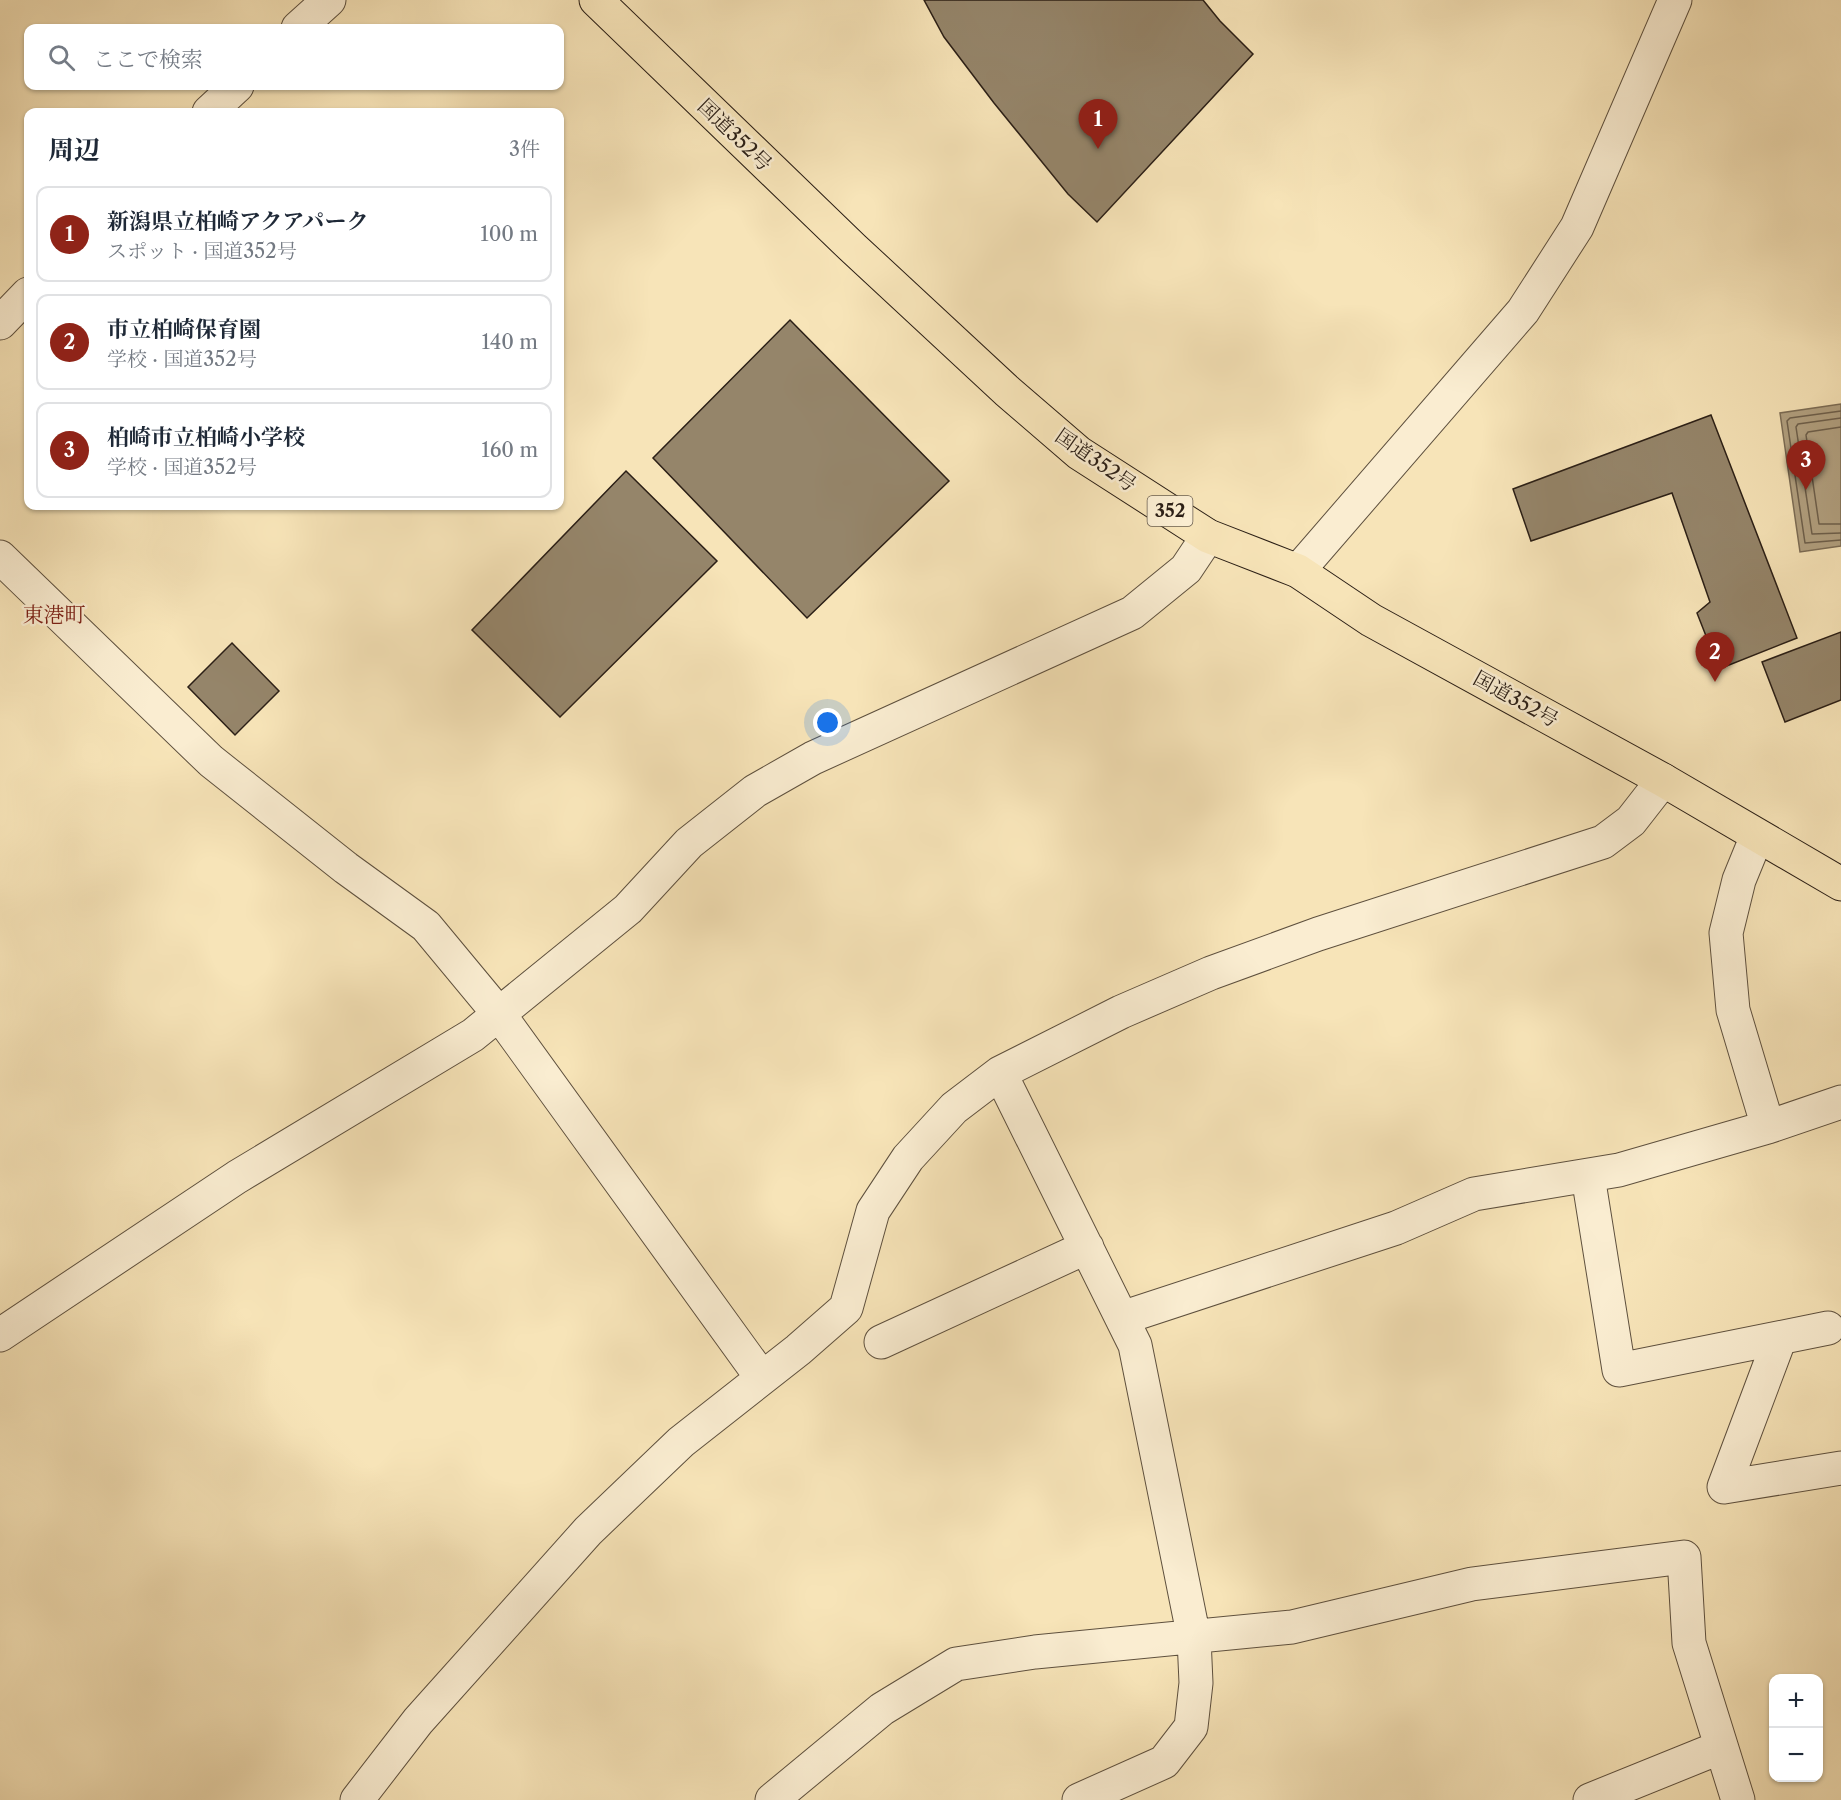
<!DOCTYPE html>
<html lang="ja">
<meta charset="utf-8">
<style>
:root{--surface:#fff;--page:#f2f2f3;--text:#1f2937;--muted:#747a83;--line:#e0e1e3;--accent:#8f2418}
body{margin:0;font-family:"Libre Caslon Text","Noto Serif JP",serif;background:var(--page);color:var(--text)}
.controls{position:absolute;right:18px;bottom:18px;display:grid;overflow:hidden;border-radius:12px;box-shadow:0 2px 4px #0004}
.controls button{width:54px;height:54px;display:grid;place-items:center;padding:0;border:0;border-bottom:2px solid var(--line);background:var(--surface);color:var(--text);font:30px sans-serif}
.you{position:absolute;left:828px;top:723px;width:21px;height:21px;margin:-15px;border:4px solid #fff;border-radius:50%;background:#1a73e8;box-shadow:0 0 0 9px #1a73e833}
.badge{display:grid;place-items:center;width:39px;height:39px;border-radius:50%;background:var(--accent);color:#fff;font-size:20px;font-weight:700}
.pin{position:absolute;translate:-50% -50px;filter:drop-shadow(0 2px 3px #0008)}
.pin::after{content:'';position:absolute;top:32px;width:21px;height:18px;background:inherit;clip-path:polygon(0 0,100% 0,50% 100%)}
.list{margin:0;padding:0;list-style:none}
h2{display:flex;justify-content:space-between;align-items:center;height:78px;margin:0;padding:0 24px;font-size:26px}
h2 small{font-size:20px;font-weight:400;color:var(--muted)}
.list li{display:grid;grid-template-columns:39px 1fr auto;gap:18px;align-items:center;box-sizing:border-box;height:96px;margin:0 12px 12px;padding:0 12px;border:2px solid var(--line);border-radius:12px}
.list b{display:block;font-size:22px;white-space:nowrap}
.list p{margin:0;font-size:20px;white-space:nowrap;color:var(--muted)}
.list em{font-size:20px;font-style:normal;color:var(--muted)}
.icon{flex:none;width:33px;height:33px;fill:none;stroke:currentColor;stroke-width:2;stroke-linecap:round;stroke-linejoin:round}
.map{position:relative;flex:none;width:1841px;height:1800px;overflow:hidden}
.search{position:absolute;background:var(--surface);box-shadow:0 2px 4px #0004;left:24px;top:24px;width:540px;height:66px;display:flex;align-items:center;gap:15px;box-sizing:border-box;padding:0 21px;border-radius:12px;color:var(--muted);font-size:22px}
.panel{position:absolute;background:var(--surface);box-shadow:0 2px 4px #0004;left:24px;top:108px;width:540px;height:402px;border-radius:12px}
.map>svg:first-child{display:block}
</style>
<div class="map">
<svg width="1841" height="1800" viewBox="0 0 1841 1800">
<rect width="100%" height="100%" fill="#f7e4b8"/>
<filter id="stains"><feTurbulence type="fractalNoise" baseFrequency=".00333" numOctaves="4"/><feColorMatrix values="0 0 0 0 .2 0 0 0 0 .09 0 0 0 0 .02 0 0 0 .5 -.17"/></filter>
<radialGradient id="worn" r=".72"><stop offset=".6" stop-color="#630" stop-opacity="0"/><stop offset="1" stop-color="#630" stop-opacity=".3"/></radialGradient>
<!-- water -->
<path fill="#b2a181" stroke="#7c6d56" stroke-width="1.5" d="M1841 404V546L1800 552 1780 413Z"/>
<g fill="none" stroke-linecap="round" stroke-linejoin="round">
<!-- shore -->
<path stroke="#6e604c" stroke-width="1.5" d="M1841 411 1790 418 1787 421 1805 543 1841 540
M1841 418 1798 424 1796 427 1812 534 1841 533
M1841 427 1808 432 1806 435 1819 524H1841"/>
</g>
<!-- building -->
<path fill="#95856a" stroke="#2b1f16" stroke-width="1.5" d="M924 0H1203L1220 21 1253 54 1097 222 1068 194 994 103 944 37Z
M790 320 949 481 807 618 653 458Z
M1711 415 1797 638 1719 669 1697 613 1710 602 1672 493 1531 541 1513 489Z
M626 471 717 561 560 717 472 630Z
M1841 632V700L1785 722 1762 662Z
M232 643 279 691 235 735 188 687Z"/>
<g fill="none" stroke-linecap="round" stroke-linejoin="round">
<!-- minor casing -->
<g stroke="#5e503e" stroke-width="35">
<path id="minor" d="M298 28 329 0
M209 112 237 86
M0 323 28 294
M0 557 211 761 346 868 426 926 499 1014 762 1378
M1298 571 1523 311 1577 227 1675 0
M1757 836 1739 880 1726 933 1733 1010 1768 1127
M1000 1073 1135 1345 1194 1638 1196 1683 1191 1727 1164 1762 1079 1800
M1588 1176 1619 1370 1828 1328
M1122 1318 1396 1228 1474 1194 1619 1170 1768 1127 1841 1102
M0 1335 237 1177 473 1035 628 909 689 843 755 791 813 758 1132 613 1186 569 1208 536
M1780 1338 1724 1487 1841 1468
M881 1342 1087 1247
M357 1800 418 1721 588 1531 681 1442 798 1350 846 1308 873 1211 908 1158 954 1108 1000 1073 1121 1012 1211 973 1318 934 1603 842 1631 821 1663 780
M772 1800 882 1709 956 1664 1035 1652 1292 1627 1472 1584 1684 1557 1689 1643 1738 1800
M1590 1800 1721 1747"/>
</g>
<!-- highway casing -->
<g stroke="#2b1f16" stroke-width="35">
<path id="highway" d="M596 0 853 248 1007 391 1079 453 1208 536 1298 571 1371 620 1663 780 1841 884"/>
</g>
<!-- minor -->
<use href="#minor" stroke="#faedd1" stroke-width="33"/>
<!-- highway -->
<use href="#highway" stroke="#f7e4b8" stroke-width="33"/>
</g>
<g text-anchor="middle" dominant-baseline="central" stroke-width="5" stroke-linejoin="round" paint-order="stroke">
<!-- shield labels -->
<rect fill="#faedd1" stroke="#695d4e" stroke-width="1.5" x="1147.5" y="496" width="45" height="30" rx="4.5"/>
<g font-size="18" font-weight="bold" fill="#2b1f16">
<text x="1170" y="511">352</text>
</g>
<!-- street labels -->
<g font-size="20" fill="#2b1f16" stroke="#faedd1">
<text transform="translate(735 135) rotate(44)">国道352号</text>
<text transform="translate(1096 460) rotate(35)">国道352号</text>
<text transform="translate(1516 699) rotate(29)">国道352号</text>
</g>
<!-- neighbourhood labels -->
<g font-size="21" fill="#7a1f14" stroke="#faedd1">
<text x="54" y="614">東港町</text>
</g>
</g>
<rect width="100%" height="100%" filter="url(#stains)"/>
<rect width="100%" height="100%" fill="url(#worn)"/>
</svg>
<div class="controls">
<button>+</button>
<button>−</button>
</div>
<div class="you"></div>
<div class="pin badge" style="left:1098px;top:149px">1</div>
<div class="pin badge" style="left:1715px;top:682px">2</div>
<div class="pin badge" style="left:1806px;top:490px">3</div>
<div class="search"><svg class="icon" aria-label="search" viewBox="0 0 24 24"><circle cx="10" cy="10" r="6"/><path d="M15 15l6 6"/></svg>ここで検索</div>
<section class="panel">
<h2>周辺<small>3件</small></h2>
<ul class="list">
<li><span class="badge">1</span><div><b>新潟県立柏崎アクアパーク</b><p>スポット · 国道352号</p></div><em>100 m</em></li>
<li><span class="badge">2</span><div><b>市立柏崎保育園</b><p>学校 · 国道352号</p></div><em>140 m</em></li>
<li><span class="badge">3</span><div><b>柏崎市立柏崎小学校</b><p>学校 · 国道352号</p></div><em>160 m</em></li>
</ul>
</section>
</div>
